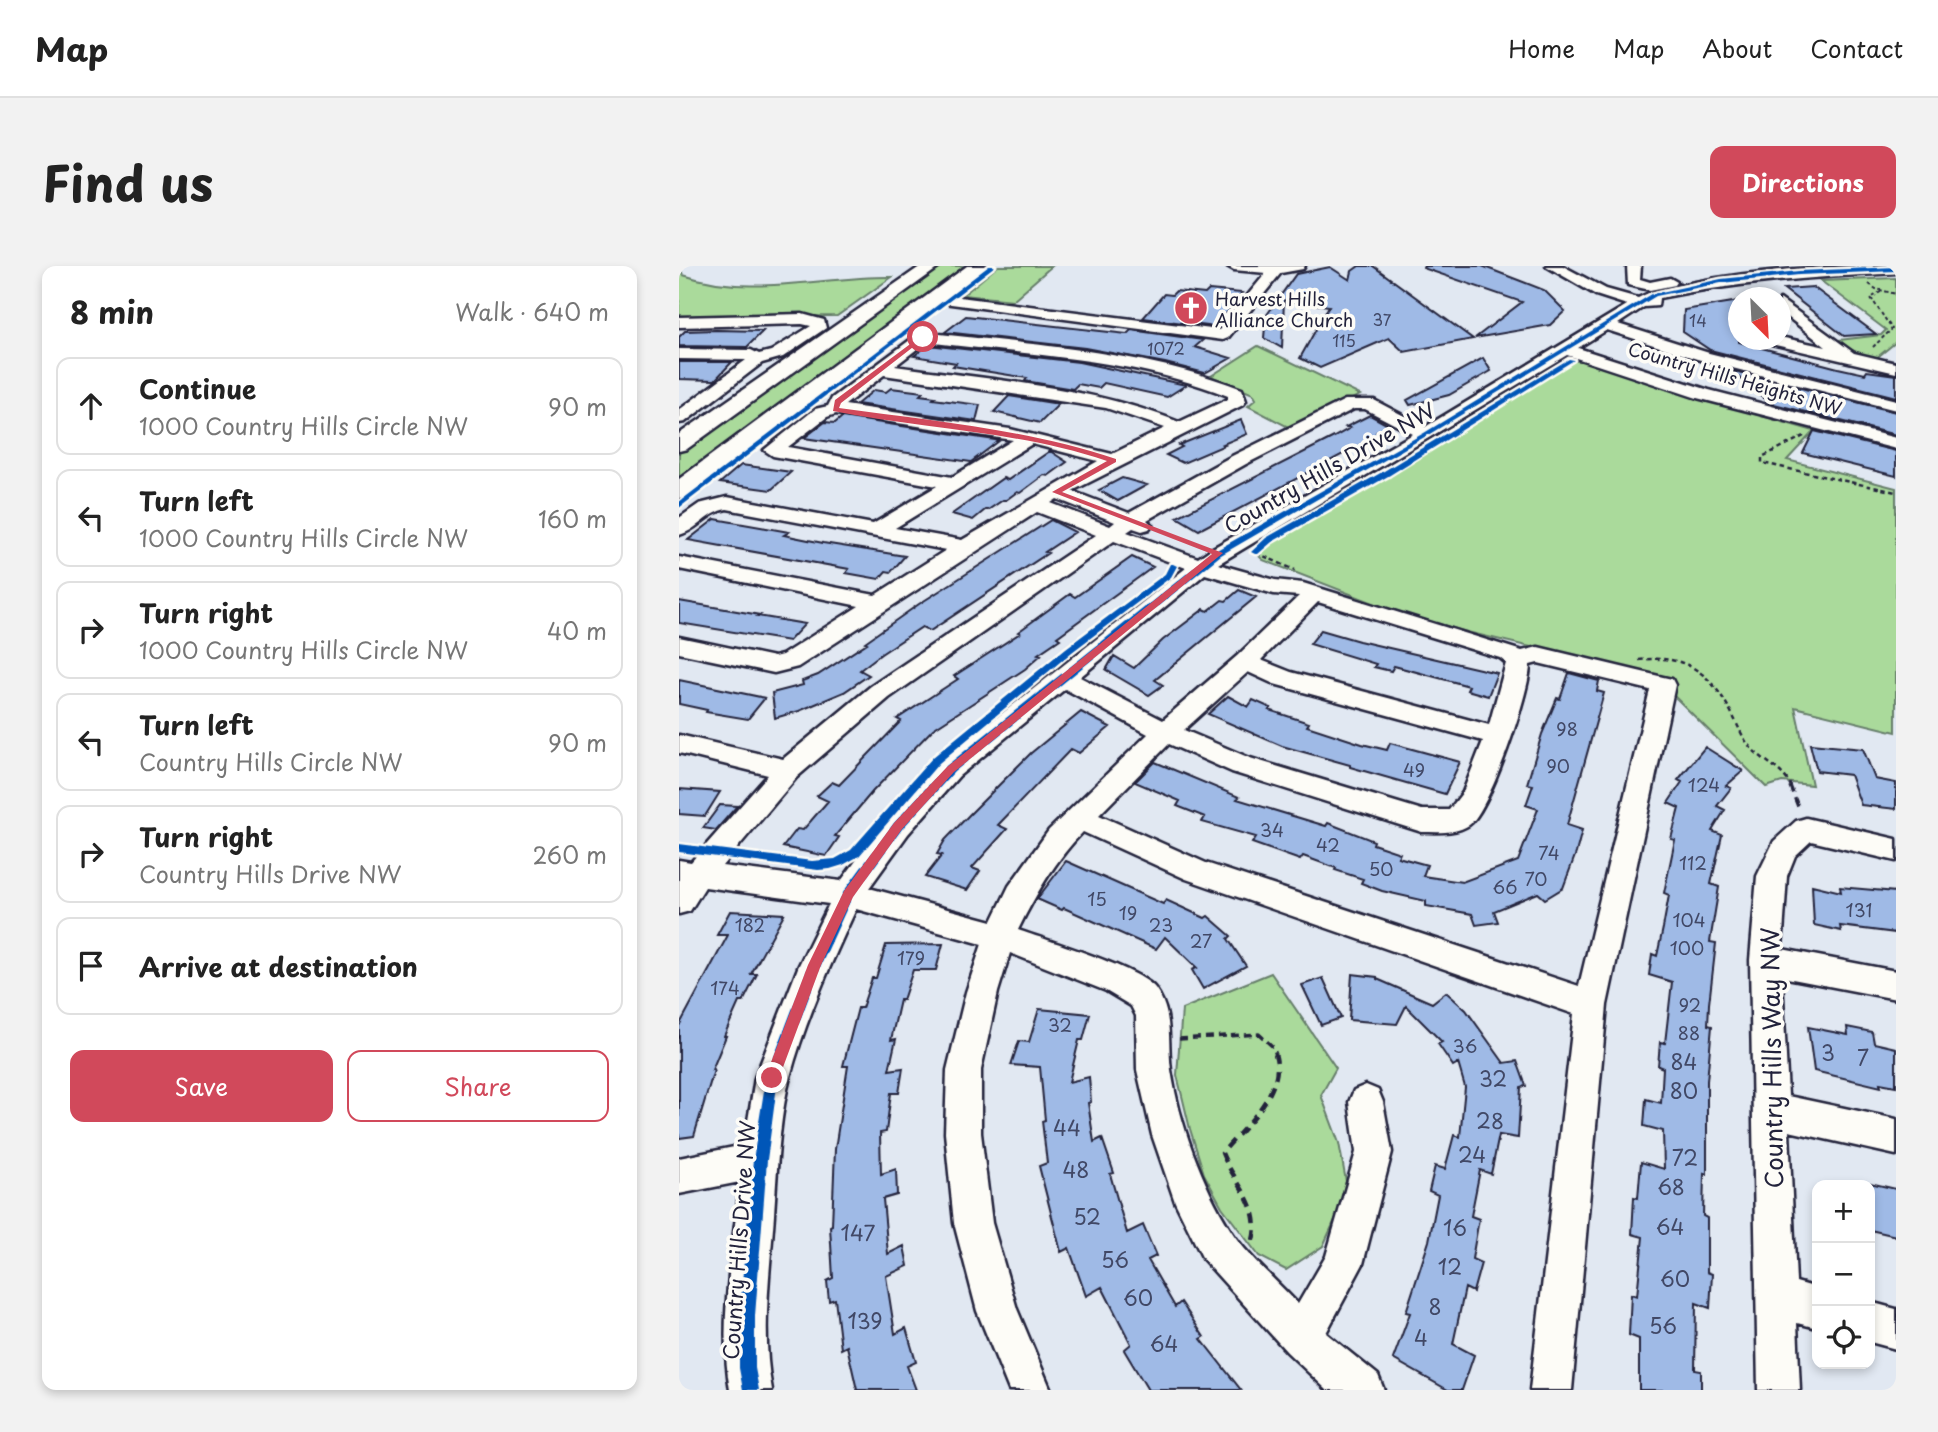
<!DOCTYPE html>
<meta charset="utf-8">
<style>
:root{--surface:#fff;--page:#f2f2f2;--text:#222;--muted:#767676;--line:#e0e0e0;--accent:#d1495b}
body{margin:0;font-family:"Playpen Sans",sans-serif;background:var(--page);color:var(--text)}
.controls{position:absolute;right:21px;bottom:21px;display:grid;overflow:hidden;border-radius:14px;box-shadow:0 4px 10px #0003}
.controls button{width:63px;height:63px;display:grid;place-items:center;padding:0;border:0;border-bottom:2px solid var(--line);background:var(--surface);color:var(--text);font:35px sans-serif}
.compass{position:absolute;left:1049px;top:21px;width:63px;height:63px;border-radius:50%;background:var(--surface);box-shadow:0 4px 10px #0003;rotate:156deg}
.stop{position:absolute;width:21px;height:21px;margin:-16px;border:5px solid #d1495b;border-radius:50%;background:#fff}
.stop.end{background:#d1495b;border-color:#fff;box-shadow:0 2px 7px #0008}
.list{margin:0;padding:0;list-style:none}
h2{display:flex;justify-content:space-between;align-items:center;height:91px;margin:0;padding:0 28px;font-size:30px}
h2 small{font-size:23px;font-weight:400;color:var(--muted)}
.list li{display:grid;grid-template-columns:46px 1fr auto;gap:21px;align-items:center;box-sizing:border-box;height:98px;margin:0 14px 14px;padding:0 14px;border:2px solid var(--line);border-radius:14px}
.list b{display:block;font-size:26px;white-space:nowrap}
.list p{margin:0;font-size:23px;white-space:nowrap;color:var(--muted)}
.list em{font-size:23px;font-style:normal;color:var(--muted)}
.actions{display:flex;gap:14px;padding:21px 28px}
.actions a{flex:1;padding:16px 0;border:2px solid var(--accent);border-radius:14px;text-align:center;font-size:24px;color:var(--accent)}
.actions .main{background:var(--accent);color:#fff}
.icon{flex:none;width:38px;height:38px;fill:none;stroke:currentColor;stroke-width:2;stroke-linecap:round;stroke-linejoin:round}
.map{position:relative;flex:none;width:1217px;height:1124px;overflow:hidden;border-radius:14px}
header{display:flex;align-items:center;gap:42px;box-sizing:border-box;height:98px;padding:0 35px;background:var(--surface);border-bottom:2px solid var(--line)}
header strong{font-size:33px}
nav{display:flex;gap:38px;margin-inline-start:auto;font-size:24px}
.intro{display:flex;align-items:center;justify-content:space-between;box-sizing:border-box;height:168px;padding:0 42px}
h1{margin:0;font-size:49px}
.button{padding:18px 32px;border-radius:14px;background:var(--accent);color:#fff;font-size:24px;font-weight:700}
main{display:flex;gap:42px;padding:0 42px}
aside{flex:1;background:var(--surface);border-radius:14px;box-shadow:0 4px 10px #0003}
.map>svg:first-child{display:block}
</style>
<header>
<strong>Map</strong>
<nav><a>Home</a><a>Map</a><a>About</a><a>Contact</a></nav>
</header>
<div class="intro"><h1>Find us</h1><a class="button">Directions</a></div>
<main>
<aside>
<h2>8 min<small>Walk · 640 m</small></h2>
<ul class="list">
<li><svg class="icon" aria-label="ahead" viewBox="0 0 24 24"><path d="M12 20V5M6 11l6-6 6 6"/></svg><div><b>Continue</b><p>1000 Country Hills Circle NW</p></div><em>90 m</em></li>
<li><svg class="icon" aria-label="left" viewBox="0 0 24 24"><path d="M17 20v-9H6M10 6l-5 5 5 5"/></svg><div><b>Turn left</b><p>1000 Country Hills Circle NW</p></div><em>160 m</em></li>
<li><svg class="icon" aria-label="right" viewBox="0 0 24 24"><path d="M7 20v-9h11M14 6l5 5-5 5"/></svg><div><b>Turn right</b><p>1000 Country Hills Circle NW</p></div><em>40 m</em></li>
<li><svg class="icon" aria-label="left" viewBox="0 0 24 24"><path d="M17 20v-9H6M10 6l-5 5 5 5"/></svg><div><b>Turn left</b><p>Country Hills Circle NW</p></div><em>90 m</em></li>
<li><svg class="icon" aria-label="right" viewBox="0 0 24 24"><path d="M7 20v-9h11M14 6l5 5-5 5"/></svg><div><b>Turn right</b><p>Country Hills Drive NW</p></div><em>260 m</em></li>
<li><svg class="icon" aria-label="arrive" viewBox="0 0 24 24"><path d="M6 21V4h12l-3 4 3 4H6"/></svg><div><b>Arrive at destination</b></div></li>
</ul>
<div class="actions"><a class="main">Save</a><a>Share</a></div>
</aside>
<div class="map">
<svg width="1217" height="1124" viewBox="0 0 1217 1124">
<rect width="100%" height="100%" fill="#e1e8f2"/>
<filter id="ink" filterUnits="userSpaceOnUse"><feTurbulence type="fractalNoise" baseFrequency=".0143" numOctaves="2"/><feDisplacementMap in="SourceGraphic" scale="14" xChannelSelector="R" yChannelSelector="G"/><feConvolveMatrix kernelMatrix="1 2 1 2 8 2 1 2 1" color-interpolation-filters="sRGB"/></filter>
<g filter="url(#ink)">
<!-- green -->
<path fill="#aada9b" stroke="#667e6b" stroke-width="2" d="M0 0 4 9C71 32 144 10 213 11L158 50 0 51Z
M261 0H291L0 220V187Z
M319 0H373L334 34 284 29Z
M1217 12V76L1196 93 1170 83 1160 74 1202 69 1207 64 1142 15Z
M579 80 681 129 613 163 569 140 577 133 574 128 532 110Z
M885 95H907L1020 132 1135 165 1108 194 1217 222V466L1116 441 1133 519 1103 516 1087 521 992 427 993 414 788 366 715 345 584 294 576 286 581 276 788 156Z
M592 707 657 802 642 829 660 877 669 926 644 980 607 1004 580 990 543 941 525 908 511 863 498 809 503 743Z"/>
<!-- building -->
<path fill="#9fbae6" stroke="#22223b" stroke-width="2" d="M680 0H694L794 73 725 86 710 72 641 102 621 92 650 40 605 34 603 82 585 72 587 50 617 8 651 1 671 14 673 5Z
M745 0H803L865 24 886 45 871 59 796 72 843 36 744 2Z
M1134 21 1197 68 1165 70 1105 23Z
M530 24 563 27 537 61 464 52 485 28 493 29 497 25 526 28Z
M1060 35V76L1159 102 1186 108 1188 105 1217 109V131L1031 84 1004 66 1005 44Z
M287 50 448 68 452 64 524 74 516 81 552 92 526 107 486 97 406 82 266 66Z
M6 65 37 64 84 65 68 81 0 80V71Z
M249 79 400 96 507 119 488 131 425 117 420 122 399 118 394 123 346 115 348 112 274 100 277 97 235 90Z
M804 92 812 105 770 129 731 139 728 134Z
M0 96H53L36 114 0 113Z
M1051 104 1217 146V169L1091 137Z
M212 122 244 126 241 129 256 131 254 133 301 139 297 155 178 138 195 124 207 126Z
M330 130 380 138 361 157 315 146Z
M691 149 711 160 698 166 701 167 689 175 520 264 498 251 655 171 671 162 667 161Z
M163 151 316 174 320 175 292 196 125 172 146 156 156 157Z
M562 154 568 168 544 178 546 179 504 197 487 189 503 181 500 179Z
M1135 165 1217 185V210L1124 187Z
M371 185 388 196 369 210 365 209 341 227 338 226 327 234H324L309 244H306L294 254 273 248 324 212 329 214Z
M62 199 112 206 92 224 41 217Z
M443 212 468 219 439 235 420 224Z
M36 253 110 266 105 269 144 277 226 290 212 306 207 305 200 313 167 307 170 303 9 274Z
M372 254 396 266 366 286 369 287 251 365 243 361 202 388 181 404 190 409 165 426 120 445 96 452 93 427 124 419 123 415 139 409 188 377 186 376 240 338Z
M453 291 474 301 378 371 381 373 359 388 362 389 346 403 254 463 194 525 156 570 160 571 147 590 104 581 118 563 124 564 149 535 138 530 153 516 160 519 222 455 218 453 279 413 275 410 341 367 339 366 391 328 396 331Z
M560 324 577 331 476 414 484 419 470 429 427 404 435 390 455 402 484 374 525 343 529 345 543 334 547 335Z
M0 335 81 349 79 350 126 358 110 375 0 357Z
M642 364 680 375 818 407 809 430 788 424 790 420 715 400 712 405 695 401 697 398 631 378Z
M890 407 920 415 918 425 925 427 888 559 903 564 897 587 884 622 866 633 859 627 815 645 819 656 797 659 793 648 747 640V635L703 625 682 617 684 613 656 604 657 602 624 590 621 594 573 577 577 571 523 556 526 551 498 540 501 535 456 516 476 496 560 531 558 533 647 560 649 557 695 575 694 578 721 587 719 591 748 599 744 610 783 616 839 595 859 543 847 539 854 519 848 518 863 468 878 432 881 433Z
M0 414 86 432 69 453 27 446 28 444 0 438Z
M549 430 569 441 574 434 592 442 590 444 630 457 628 460 683 478 708 484 711 477 781 496 766 528 671 501V499L603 480 529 448Z
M402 446 431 461 400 487 392 483 319 559 328 563 293 602 301 605 288 624 246 611 263 589 258 588 266 574 291 548 352 487Z
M1131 478 1184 483 1196 513 1217 517V543L1182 539 1171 509 1138 505Z
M1026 481 1064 505 1047 520 1052 522 1038 540 1046 544 1033 565 1043 569 1032 618 1040 621 1031 676 1037 677 1030 738 1029 759 1033 760 1028 815V908L1025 907 1024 950 1028 952V1006L1033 1008 1031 1042 1017 1037 1016 1104 1022 1105V1124H960V1073L950 1069 952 1028 958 1030 964 971 953 968 955 931 959 932 962 896 985 903 984 865 965 860 967 833 982 837 984 802 979 800 981 776 986 777 993 716 970 709 973 688 978 690 984 662 990 629 985 627 996 574 992 573 1000 542 989 537 1003 516 999 514Z
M0 523 41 526 26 550 0 548Z
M41 539 58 540 37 564 24 562Z
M387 595 484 638 487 634 526 652 529 650 552 670 549 673 567 700 524 723 513 704 518 702 486 671 477 683 385 642 383 644 358 633Z
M1133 619 1162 626 1161 621 1217 626V667L1161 660 1162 665 1135 659Z
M51 645 105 648 72 708H78L64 736H60L45 770H47L33 804H35L15 870 0 872V760L49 669H38Z
M264 678 257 704H234L224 734H221L212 774 217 773 210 804 224 802 220 827H212L207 866 201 867 202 908 217 903 218 929 204 933 209 988 225 980 229 1000 207 1010 216 1068 227 1062 237 1096 228 1100 237 1124H178L168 1080 162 1083 156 1033 150 1035 148 1015 154 1012 151 960 153 959 156 883 169 800H164L179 742H183L193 712H197L207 679Z
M673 708 698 711V713L753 737 767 726 787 744 825 797 838 795 847 820 842 821 839 872 820 869 812 908 801 904 792 950 800 953 793 993 802 997 794 1026 786 1022 774 1078 795 1089 783 1124H769L714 1093 731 1047 727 1046 750 975 759 929 750 925 756 900 766 903 775 869 781 871 786 821 779 797 774 800 759 778 763 776 727 740 718 758 670 754Z
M644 712 662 752 642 759 623 719Z
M360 743 411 748 404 774H400L390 816 410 811 412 836 409 837 415 876 423 872 435 907 431 908 448 967 464 959 477 990 469 994 496 1041 502 1036 525 1071 522 1073 562 1124H469L445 1084 452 1078 423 1021 407 1030 390 982 382 986 360 900 368 897 363 855 366 854 361 801 332 799 340 775 350 776Z
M1129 761 1169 769 1168 761 1193 766 1195 777 1217 782V820L1201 817 1202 821 1135 805Z
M1191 917 1217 923V970L1191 964Z"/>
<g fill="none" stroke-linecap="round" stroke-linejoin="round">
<!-- minor casing -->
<g stroke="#22223b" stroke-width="5">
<path id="minor" d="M548 0H626L624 3 602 7 549 72 544 74 257 36 250 32 257 28 540 64 587 7 555 4Z
M867 0H884L927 23 959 32C975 23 993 21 1011 17 1079 3 1148 0 1217 0V7C1136 11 1060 16 980 32L979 40 965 41 939 58 1030 87 1217 134V144L1018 93 928 64 899 82 1030 124 1217 172V183L1018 132 888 89 539 298 596 314 624 317 843 385 859 381 984 411 993 413 996 419 928 739 893 1124H851L895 748 507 613 404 566C377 593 356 629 339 664 367 674 461 702 476 722 495 748 488 775 492 804 500 856 523 919 551 963 567 989 598 1015 619 1038L647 990 677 886 670 836 675 824 687 819 699 824 704 836 713 886 684 998 647 1067 699 1109 705 1124H648L608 1086 524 993 496 936 473 869 458 804 457 750 452 740 427 725 331 687 319 726 302 804V867L313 957 338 1043 372 1124H330L298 1045 275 957 266 867 268 804 287 726 303 678 177 643C153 695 126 755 111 811 100 852 98 906 95 949 91 1006 82 1067 93 1124H51C39 1057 54 984 61 916L0 928V892L65 879 76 812 120 699 150 638 26 621 11 645 0 648V594L12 596 89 509 0 487V469L104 493 192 420 417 269 358 246 119 401 95 407 0 387V371L95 391 103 389 180 340 0 303V291L196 329 267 284 48 243C28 246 18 265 0 269V252L20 238 48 231 194 258 258 220 94 190 85 184 136 143 149 140 153 132 239 68 244 66C351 79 462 84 563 123L567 135 564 139 393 225 450 247 553 190 666 134H695L746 161 948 39 917 29ZM247 76C348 89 454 92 549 130V133L500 156C411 120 311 114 216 100ZM205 109 427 142 486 162 433 188 331 163 166 139ZM675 143H686L734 168 532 283 519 292 448 266 454 262 463 265 470 263 473 259 468 254 567 198ZM157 148 334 174 273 211 109 181 148 151ZM353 178 419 195 283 274 216 262ZM378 233 436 256 431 260 372 237ZM435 275 507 302 262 496 209 552 162 615 43 600 118 511 210 432ZM526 308 595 328 620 330 558 390 484 454 401 411ZM639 336 821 392 827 397 810 459 612 406 582 394ZM859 397 971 424 900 720 527 597 420 549 490 478 553 506 743 566C758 566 777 568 790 559 811 544 851 425 851 399ZM569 406 595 418 804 475 784 526 770 544H743L571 492 505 464ZM386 423 469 468 370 564 330 620 313 655 190 622 229 568 280 510Z
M948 0H962L961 13 971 16 991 12 998 16 996 19 971 24 949 19Z
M1101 33 1175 87 1217 97V107L1088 77 1087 74H1101V71L1147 81 1101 45Z
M123 48 145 54 147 62 104 91 83 97 6 156 0 157V144L67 94 0 93V83L72 84 80 88 92 85 132 60 123 58 0 61V51Z
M1127 552 1217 573V595L1132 575 1116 590 1108 610 1103 683 1217 705V733L1103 711 1109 830 1217 853V889L1110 865 1117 1016 1138 1022V1062L1118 1057 1121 1124H1079L1071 694 1078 610 1095 575 1117 555Z
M1191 1036 1217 1043V1083L1191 1076Z"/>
</g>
<!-- major casing -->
<g stroke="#22223b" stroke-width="5">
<path id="major" d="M242 0H262L8 183 0 185V168Z
M288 0H308L9 230 0 232V213Z"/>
</g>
<!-- path-far3 -->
<path stroke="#22223b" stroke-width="2" stroke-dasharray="3.5 2.5" stroke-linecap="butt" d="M1190 18 1197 23 1217 28
M1194 81 1213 63 1192 32 1203 25"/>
<!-- path-far2 -->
<path stroke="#22223b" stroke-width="2.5" stroke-dasharray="4.5 3.5" stroke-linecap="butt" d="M1125 170 1083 191V197L1217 226
M578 287 616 304
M960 394C1006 388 1030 405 1052 446 1059 459 1063 472 1073 483 1086 496 1106 505 1112 521"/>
<!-- path-far1 -->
<path stroke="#22223b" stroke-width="3.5" stroke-dasharray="8 5" stroke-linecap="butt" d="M1111 520 1120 543
M500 773 580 768 594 781 597 789"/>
<!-- path -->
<path stroke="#22223b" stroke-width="4.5" stroke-dasharray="10 7" stroke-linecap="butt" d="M574 974C583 940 555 917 543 887 564 862 608 824 596 788"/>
<!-- minor -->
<use href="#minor" fill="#fdfcf7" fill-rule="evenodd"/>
<!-- major -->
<use href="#major" fill="#fdfcf7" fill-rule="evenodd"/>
<!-- cycleway casing -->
<g stroke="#fdfcf7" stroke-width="5">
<path id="cycleway" d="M310 0H316L0 242V236Z
M1217 1V5L1120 9 1042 17 977 30 749 169 542 289 275 506 223 563 173 631 142 699 99 812 88 894 76 1050V1102L80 1124H64L60 1102V1050L74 894 87 812 130 699 165 625 215 557 267 500 536 285 745 167 973 28 1042 13 1120 5Z
M890 93 895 94 711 209 593 276 579 288H576L572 286 587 272 705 205Z
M491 298H494L498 300 492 311 393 386 260 497 180 590 164 599 151 603 139 604 0 586V578L133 595 156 593 172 584 254 491 387 382 486 308Z"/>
</g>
<!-- cycleway -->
<use href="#cycleway" fill="#0057b8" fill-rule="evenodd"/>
</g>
</g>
<!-- route -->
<path fill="#d1495b" d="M242 70 247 71 162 137 160 142C253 155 348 163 437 193V196L383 226 544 287 275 506 223 563 174 631 142 699 100 812 93 819 86 812 129 699 165 625 215 557 268 501 533 288 373 226 428 195C339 165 245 163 154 145L156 134Z"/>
<!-- icons -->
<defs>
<g id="church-disc" transform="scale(1.75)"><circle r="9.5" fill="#d1495b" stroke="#fdfcf7"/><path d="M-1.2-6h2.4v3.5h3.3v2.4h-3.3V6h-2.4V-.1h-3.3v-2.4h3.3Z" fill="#fff"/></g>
</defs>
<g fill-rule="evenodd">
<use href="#church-disc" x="512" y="42"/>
</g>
<g text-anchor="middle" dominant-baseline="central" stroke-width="7" stroke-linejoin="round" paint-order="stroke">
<!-- far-number labels -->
<g font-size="16" fill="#414866">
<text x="703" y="53">37</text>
<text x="1019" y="54">14</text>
<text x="665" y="74">115</text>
<text x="487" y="82">1072</text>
</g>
<!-- far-poi labels -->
<g font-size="18" fill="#22223b" stroke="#fdfcf7" text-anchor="start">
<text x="536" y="32">Harvest Hills<tspan x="536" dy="21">Alliance Church</tspan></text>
</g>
<!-- far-street labels -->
<g font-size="18" fill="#22223b" stroke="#fdfcf7">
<text transform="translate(1056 112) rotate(16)">Country Hills Heights NW</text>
</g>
<!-- number labels -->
<g font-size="18" fill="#414866">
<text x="888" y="462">98</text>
<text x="879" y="499">90</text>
<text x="735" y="503">49</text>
<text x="1025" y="518">124</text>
<text x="593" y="563">34</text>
<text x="649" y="578">42</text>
<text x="870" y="586">74</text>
<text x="1014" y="596">112</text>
<text x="702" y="602">50</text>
<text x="857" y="612">70</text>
<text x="826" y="620">66</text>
<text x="418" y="632">15</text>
<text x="1180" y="643">131</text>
<text x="449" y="646">19</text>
<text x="1010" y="653">104</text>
<text x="71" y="658">182</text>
<text x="482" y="658">23</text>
<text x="522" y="674">27</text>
<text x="1008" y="681">100</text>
<text x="232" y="691">179</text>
<text x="46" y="721">174</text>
<text x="1011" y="738">92</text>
<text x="381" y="758">32</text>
<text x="1010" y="766">88</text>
<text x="786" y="779">36</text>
</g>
<!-- street labels -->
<g font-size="21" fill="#22223b" stroke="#fdfcf7">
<text transform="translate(650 201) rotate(-30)">Country Hills Drive NW</text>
<text transform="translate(59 974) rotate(-86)">Country Hills Drive NW</text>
</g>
<!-- near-number labels -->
<g font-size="21" fill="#414866">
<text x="1149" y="786">3</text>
<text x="1184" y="791">7</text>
<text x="1005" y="795">84</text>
<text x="814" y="812">32</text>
<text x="1005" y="824">80</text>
<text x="811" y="854">28</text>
<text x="388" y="861">44</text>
<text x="793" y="888">24</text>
<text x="1006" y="891">72</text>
<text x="397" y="903">48</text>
<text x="992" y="920">68</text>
<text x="408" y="950">52</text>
<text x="991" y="960">64</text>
<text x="776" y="961">16</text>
<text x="179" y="966">147</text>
<text x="436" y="993">56</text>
<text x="771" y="1000">12</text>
<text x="996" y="1012">60</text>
<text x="459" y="1031">60</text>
<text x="756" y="1040">8</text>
<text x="186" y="1054">139</text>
<text x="984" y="1059">56</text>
<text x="742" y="1071">4</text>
<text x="485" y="1077">64</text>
</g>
<!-- near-street labels -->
<g font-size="24" fill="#22223b" stroke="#fdfcf7">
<text transform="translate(1092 792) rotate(-91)">Country Hills Way NW</text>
</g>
</g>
</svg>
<div class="controls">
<button>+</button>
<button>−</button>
<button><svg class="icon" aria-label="locate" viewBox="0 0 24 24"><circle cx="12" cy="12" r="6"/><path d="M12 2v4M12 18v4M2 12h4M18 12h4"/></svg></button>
</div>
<svg class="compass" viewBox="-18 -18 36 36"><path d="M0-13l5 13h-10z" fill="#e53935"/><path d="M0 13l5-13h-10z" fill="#767676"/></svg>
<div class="stop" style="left:244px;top:71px"></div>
<div class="stop end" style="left:93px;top:812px"></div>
</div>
</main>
